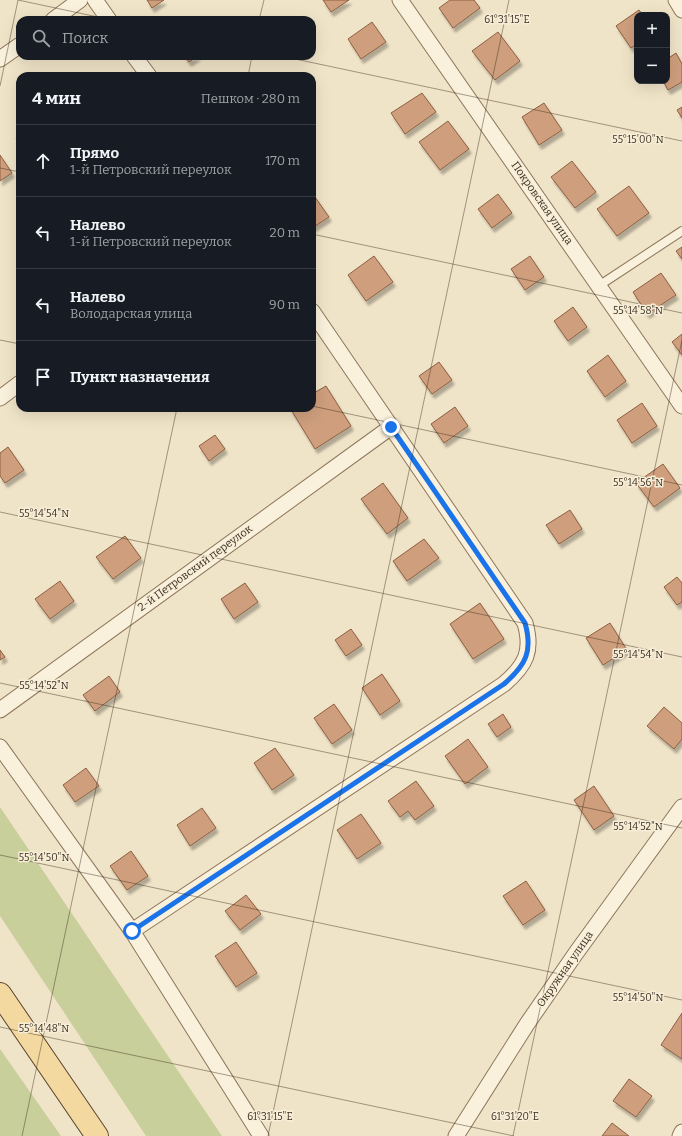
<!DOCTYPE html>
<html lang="ru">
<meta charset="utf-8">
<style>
:root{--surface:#171b24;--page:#242831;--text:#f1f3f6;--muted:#9ea1a6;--line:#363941}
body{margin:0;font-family:Bitter,serif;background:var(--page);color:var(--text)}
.controls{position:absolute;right:12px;top:12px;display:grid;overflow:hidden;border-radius:8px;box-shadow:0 4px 16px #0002}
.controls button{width:36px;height:36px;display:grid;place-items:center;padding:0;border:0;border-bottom:1px solid var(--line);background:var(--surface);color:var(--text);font:20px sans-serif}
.stop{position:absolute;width:12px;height:12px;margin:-9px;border:3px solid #1a73e8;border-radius:50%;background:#fff}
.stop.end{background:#1a73e8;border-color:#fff;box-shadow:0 1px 4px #0008}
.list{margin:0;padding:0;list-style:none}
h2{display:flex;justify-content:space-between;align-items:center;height:52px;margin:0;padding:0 16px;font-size:17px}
h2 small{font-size:13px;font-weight:400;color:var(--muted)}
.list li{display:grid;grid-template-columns:26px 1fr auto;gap:12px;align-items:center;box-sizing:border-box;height:72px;padding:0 16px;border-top:1px solid var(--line)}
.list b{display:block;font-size:15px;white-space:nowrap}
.list p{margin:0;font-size:13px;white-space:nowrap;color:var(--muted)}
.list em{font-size:13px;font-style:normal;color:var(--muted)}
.icon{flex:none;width:22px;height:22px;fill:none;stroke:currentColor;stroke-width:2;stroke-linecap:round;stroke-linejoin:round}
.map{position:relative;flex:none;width:682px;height:1136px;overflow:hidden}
.search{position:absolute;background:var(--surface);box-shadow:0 4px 16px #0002;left:16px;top:16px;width:300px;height:44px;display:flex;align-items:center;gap:10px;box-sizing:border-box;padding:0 14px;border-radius:12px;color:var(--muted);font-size:15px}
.panel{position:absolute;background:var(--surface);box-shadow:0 4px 16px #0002;left:16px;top:72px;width:300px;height:340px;border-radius:12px}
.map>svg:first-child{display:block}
</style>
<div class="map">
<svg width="682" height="1136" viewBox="0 0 682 1136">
<defs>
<filter id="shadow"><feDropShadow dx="2.5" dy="4.5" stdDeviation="1" flood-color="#0004"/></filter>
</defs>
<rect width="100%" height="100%" fill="#f0e4c8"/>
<!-- green -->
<path fill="#c9cf9b" d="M0 807 222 1136H146L0 916Z
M0 1049 61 1136H0Z"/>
<!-- building -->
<path fill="#cf9f7d" stroke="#8d5f41" filter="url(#shadow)" d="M147 0H164L152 8Z
M323 0H349L331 12Z
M450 0H474L480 8 453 28 439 8Z
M639 10 643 15H637V44L631 48 616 26Z
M372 22 386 42 361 59 348 39Z
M498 32 520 61 495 80 472 51Z
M676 53 682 64V82L668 90 663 81H667V59Z
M184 56H198L189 62Z
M422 93 436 112 405 134 391 113Z
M544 103 562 130 539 145 522 117Z
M682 107V118L677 110Z
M448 121 469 149 440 170 419 142Z
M20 135V144L16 138Z
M0 155 12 173 0 181Z
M572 161 596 192 575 208 551 177Z
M629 186 649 213 617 236 597 209Z
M498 194 512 213 492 228 478 209Z
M315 197 329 217 312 228V199Z
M682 247V259L676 251Z
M374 256 393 282 366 301 348 275Z
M530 256 544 277 525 290 511 269Z
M661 273 676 295 647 314 633 292Z
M573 307 587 327 568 341 554 321Z
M682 334V355L672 342Z
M608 355 626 381 605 397 587 371Z
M439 362 452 380 432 394 419 376Z
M326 386 351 426 315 449 290 408H312V394Z
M642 403 657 426 632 443 617 420Z
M455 407 468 426 444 443 431 424Z
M215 435 225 449 209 461 199 446Z
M8 447 24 470 5 483 0 476V453Z
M663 464 680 488 654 507 636 483Z
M383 483 408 518 387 534 361 499Z
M570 510 582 529 559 544 546 525Z
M125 536 141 558 113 579 96 557Z
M424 539 439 558 407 581 393 561Z
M677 577 682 583V602L677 605 664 587Z
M60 581 74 601 50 619 35 599Z
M245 583 258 602 234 619 221 599Z
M480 603 504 639 473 659 450 624Z
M610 623 627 650 603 665 586 638Z
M351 629 362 645 346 656 335 640Z
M0 650 5 657 0 660Z
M382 674 400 701 380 715 362 688Z
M109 676 120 692 95 711 83 695Z
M334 704 352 730 332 744 314 718Z
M664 707 682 723V739L674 749 647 726Z
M503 714 511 727 497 737 488 724Z
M468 739 488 767 465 784 445 756Z
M275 748 294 775 272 790 254 763Z
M86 768 99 786 75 802 63 785Z
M416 781 434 806 415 820 408 811 400 817 388 801Z
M594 786 614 816 594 830 574 800Z
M202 808 216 828 190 846 177 825Z
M361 814 381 843 357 859 337 830Z
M131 851 148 876 127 890 110 866Z
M526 881 545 910 523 925 503 896Z
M246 895 261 914 240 930 225 911Z
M236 942 257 973 236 987 215 956Z
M682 1013V1059L661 1045Z
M629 1079 652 1096 636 1117 613 1101Z
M612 1123 629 1136H602Z"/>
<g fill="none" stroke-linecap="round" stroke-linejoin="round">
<!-- lane casing -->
<g stroke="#8d765c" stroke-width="10">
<path id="lane" d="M600 285 682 231"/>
</g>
<!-- street casing -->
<g stroke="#8d765c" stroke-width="17">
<path id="street" d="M95 0 109 20
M400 0 682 406
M676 0 682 10
M53 20 80 0
M134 56 149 76
M0 59 20 45
M0 398 20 383
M0 710 391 427
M0 747 132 931 261 1136
M132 931 504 684C526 665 533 651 525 623L312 311
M456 1136 527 1024 576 953 682 807
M680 1136 682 1132"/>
</g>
<!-- primary casing -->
<g stroke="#5b4430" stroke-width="24">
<path id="primary" d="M0 994 97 1136"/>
</g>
<!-- lane -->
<use href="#lane" stroke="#faf1dc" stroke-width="8"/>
<!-- street -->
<use href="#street" stroke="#faf1dc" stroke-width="15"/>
<!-- primary -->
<use href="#primary" stroke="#f3d9a0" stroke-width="22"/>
</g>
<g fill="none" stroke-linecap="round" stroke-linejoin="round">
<!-- route -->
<path stroke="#1a73e8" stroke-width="5" d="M132 931 504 684C526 665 533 651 525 623L391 427"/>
</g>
<!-- ticks -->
<path fill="none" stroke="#3d2e20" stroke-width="1" stroke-opacity="0.45" d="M18 0 112 20M259 20 264 0M281 56 682 141M248 76 252 56M0 86 18 0M0 168 20 172M312 234 682 313M0 340 20 344M312 406 682 485M0 512 682 657M0 683 682 828M0 855 682 1000M0 1027 514 1136M22 1136 177 408M268 1136 509 0M513 1136 682 340"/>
<g text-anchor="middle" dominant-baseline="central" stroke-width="3" stroke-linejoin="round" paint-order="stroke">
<!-- street labels -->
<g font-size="11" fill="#3d2e20" stroke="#f7eed8">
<text transform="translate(542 203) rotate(55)">Покровская улица</text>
<text transform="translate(195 568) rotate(-36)">2-й Петровский переулок</text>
<text transform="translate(565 969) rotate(-55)">Окружная улица</text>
</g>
</g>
<g font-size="10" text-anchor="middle" fill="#3d2e20" stroke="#f7eed8" stroke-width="3" stroke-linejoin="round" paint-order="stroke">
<text x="507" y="23">61°31'15"E</text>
<text x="638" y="143">55°15'00"N</text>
<text x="638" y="314">55°14'58"N</text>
<text x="638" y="486">55°14'56"N</text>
<text x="44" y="517">55°14'54"N</text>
<text x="638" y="658">55°14'54"N</text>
<text x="44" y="689">55°14'52"N</text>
<text x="638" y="830">55°14'52"N</text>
<text x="44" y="861">55°14'50"N</text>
<text x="638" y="1001">55°14'50"N</text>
<text x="44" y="1032">55°14'48"N</text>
<text x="270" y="1120">61°31'15"E</text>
<text x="515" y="1120">61°31'20"E</text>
</g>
</svg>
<div class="controls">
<button>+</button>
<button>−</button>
</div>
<div class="stop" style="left:132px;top:931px"></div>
<div class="stop end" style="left:391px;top:427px"></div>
<div class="search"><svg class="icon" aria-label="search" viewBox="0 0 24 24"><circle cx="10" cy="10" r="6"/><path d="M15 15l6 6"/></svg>Поиск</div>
<section class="panel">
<h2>4 мин<small>Пешком · 280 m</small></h2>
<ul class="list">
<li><svg class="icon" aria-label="ahead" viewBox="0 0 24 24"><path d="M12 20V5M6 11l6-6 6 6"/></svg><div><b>Прямо</b><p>1-й Петровский переулок</p></div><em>170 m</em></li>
<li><svg class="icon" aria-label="left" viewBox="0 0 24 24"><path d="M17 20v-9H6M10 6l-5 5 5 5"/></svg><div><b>Налево</b><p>1-й Петровский переулок</p></div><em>20 m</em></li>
<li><svg class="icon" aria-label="left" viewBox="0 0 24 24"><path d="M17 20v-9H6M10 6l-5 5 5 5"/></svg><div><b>Налево</b><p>Володарская улица</p></div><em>90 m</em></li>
<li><svg class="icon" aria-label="arrive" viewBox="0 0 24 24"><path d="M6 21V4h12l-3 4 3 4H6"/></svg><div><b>Пункт назначения</b></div></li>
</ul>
</section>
</div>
